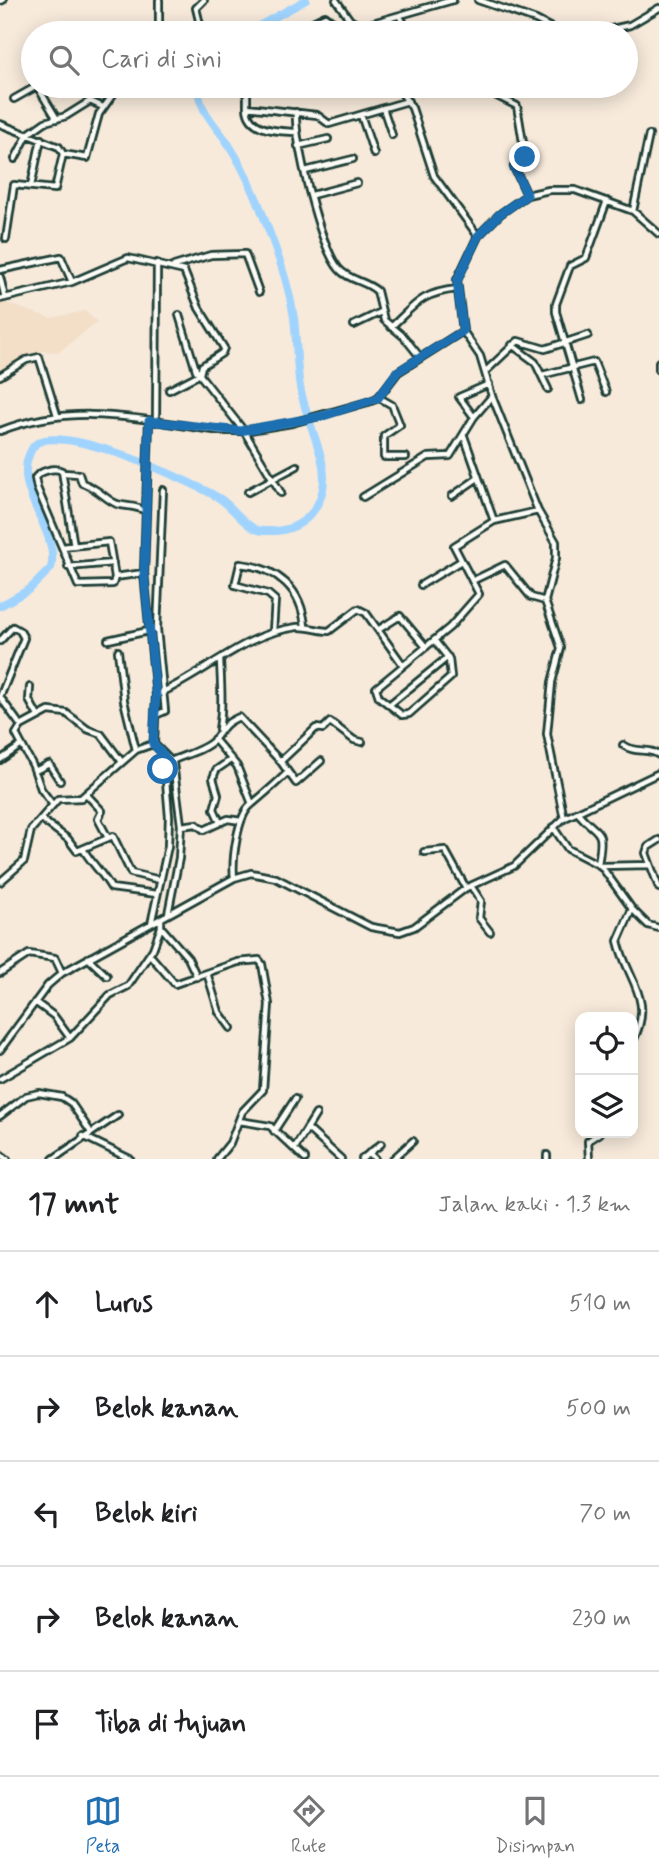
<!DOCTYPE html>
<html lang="id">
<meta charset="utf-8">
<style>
:root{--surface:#fff;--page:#f6f6f6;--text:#202124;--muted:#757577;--line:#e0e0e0;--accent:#1f6fb2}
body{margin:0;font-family:Mynerve,sans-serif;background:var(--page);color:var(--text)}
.controls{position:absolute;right:21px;bottom:21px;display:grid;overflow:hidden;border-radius:14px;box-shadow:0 4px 18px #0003}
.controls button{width:63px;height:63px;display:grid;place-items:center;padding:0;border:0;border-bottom:2px solid var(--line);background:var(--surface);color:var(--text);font:35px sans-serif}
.stop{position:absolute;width:21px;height:21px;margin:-16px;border:5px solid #1f6fb2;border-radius:50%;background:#fff}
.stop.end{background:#1f6fb2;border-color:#fff;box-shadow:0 2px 7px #0008}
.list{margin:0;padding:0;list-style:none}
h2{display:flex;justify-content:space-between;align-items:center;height:91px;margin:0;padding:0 28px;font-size:30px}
h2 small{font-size:23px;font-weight:400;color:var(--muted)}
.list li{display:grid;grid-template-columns:46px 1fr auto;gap:21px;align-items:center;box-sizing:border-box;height:105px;padding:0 28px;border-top:2px solid var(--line)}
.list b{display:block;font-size:26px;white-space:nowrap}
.list em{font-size:23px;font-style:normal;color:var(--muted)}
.icon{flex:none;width:38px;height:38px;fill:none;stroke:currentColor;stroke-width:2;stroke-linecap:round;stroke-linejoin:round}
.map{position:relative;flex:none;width:659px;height:1159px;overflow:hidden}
.search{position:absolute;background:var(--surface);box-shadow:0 4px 18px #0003;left:21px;right:21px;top:21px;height:77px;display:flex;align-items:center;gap:18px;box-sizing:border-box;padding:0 24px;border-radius:38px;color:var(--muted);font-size:26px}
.sheet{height:616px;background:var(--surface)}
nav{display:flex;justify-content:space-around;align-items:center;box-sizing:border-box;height:98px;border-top:2px solid var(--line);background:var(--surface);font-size:19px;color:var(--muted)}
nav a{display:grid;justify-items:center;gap:4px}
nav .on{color:var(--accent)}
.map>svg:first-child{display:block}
</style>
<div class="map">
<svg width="659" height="1159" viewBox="0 0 659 1159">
<rect width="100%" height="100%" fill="#f7eadb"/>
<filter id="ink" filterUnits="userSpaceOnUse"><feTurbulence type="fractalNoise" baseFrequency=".0143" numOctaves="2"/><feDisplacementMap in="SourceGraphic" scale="14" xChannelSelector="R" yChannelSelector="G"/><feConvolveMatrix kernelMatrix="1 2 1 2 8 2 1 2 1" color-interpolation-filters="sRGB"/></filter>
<g filter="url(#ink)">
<!-- built -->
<path fill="#f3dec8" d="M0 301 50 318 85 311 97 322 59 352 40 351 0 373Z"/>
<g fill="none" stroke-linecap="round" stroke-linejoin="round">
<!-- river -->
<path stroke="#a0d4fe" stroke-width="8" d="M246 33 306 0
M0 606 30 589 51 568C61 529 7 488 33 447 52 417 193 482 219 498 232 506 241 522 255 529 261 532 269 531 276 531 314 527 331 493 321 457 315 435 306 414 301 392 296 368 297 342 294 318 288 278 272 239 258 202 250 183 240 162 229 145 217 126 198 111 198 86"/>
<!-- minor casing -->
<g stroke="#1f3d34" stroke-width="10">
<path id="minor" d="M336 0 350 20 360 26
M478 0 536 20 561 33
M0 1 3 0
M400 17 410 33
M159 33V0
M202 33 196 8 204 0
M290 33 325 16 337 25 347 23 352 28 360 29
M362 33 360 29 362 26 453 0
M594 33 630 25 659 8
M247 86V107
M397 86 412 108 434 176 478 236
M498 86 497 96 517 106 525 155 514 167 527 195
M14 99 37 86 57 119
M383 108 392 135
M296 112C294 141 320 247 339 269 348 280 366 281 377 291L384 320 404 337 420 357
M361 115 374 154
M0 124 59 147 63 154 55 189 14 185 6 239
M294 132C277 131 248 131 247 107L317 115 329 124 408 101
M298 146 328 139
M63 154 87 158 99 114 119 86
M15 159 28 134 45 122 66 116 90 101 103 107
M305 171 353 159
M31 186 41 139
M312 195 357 183
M633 211 649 135
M174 266 211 255 245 254 259 292
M0 270 61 257 72 282
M0 277 5 298
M0 299 72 282 128 258 184 271 199 308 224 348 222 353 202 366 200 374 169 390
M179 315 196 370 244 431 281 493
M354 325 381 312
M391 327C416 304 421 293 457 289
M512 345 535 362 548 389
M659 362V370
M486 371 518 341 545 349 588 335
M542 375 594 362 606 392
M0 376 26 360 39 357 57 415
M378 397 392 405 400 425 384 436V457H406
M582 400 556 312V304L570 266 586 258 607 201
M474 417 459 397 489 384
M149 421 144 573 156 695 154 744
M156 422 157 263
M0 431C78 401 140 420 220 431H244L292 423 368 402 378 398 398 372 463 331
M464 436 494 521
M63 473 79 474 82 483C98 488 106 500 117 504 127 507 136 505 145 511
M248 492 297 466
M452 496 478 478
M363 497 428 457 450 456 474 417 492 396
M74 546 62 471C54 467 40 471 35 478L37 488 78 585 113 584 115 577 144 573
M62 547 109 542 115 577
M68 567 113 563
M472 581 505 565 531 597 545 601
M421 585 461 561
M378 630 400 616 426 647
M273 631 275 600 268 594 235 585 240 564C278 568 302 589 305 627
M108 640 157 629
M434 640 449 659 451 677 409 714 402 715 379 697 376 688 450 627 479 594 454 546 494 521 538 511
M0 641 13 627 20 631 24 638 0 697 21 726
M118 651 124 701 136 750
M30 687 29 700 38 716
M156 695C206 674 242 634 297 627 308 626 318 631 329 631L358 609 366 613 403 665
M389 705 448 657
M156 715 165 711 157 629 163 490
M219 729C223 706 221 684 220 660
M214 739 237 766 252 804
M154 744 173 763 181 825 179 858 168 914
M623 745C635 754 649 747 659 755
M0 760 22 745
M171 761C184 755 205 750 214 740 224 728 223 724 239 717L281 762 296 783 321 761
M281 761 316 728 323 729 330 722 354 740 362 742
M35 771 49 764 60 781
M86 794 102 811 98 819 107 836
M53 805 41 789 33 766 16 734 21 726 49 711 66 713 87 729 101 734 122 762
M578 813C598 837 605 825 598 864
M41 819 68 839 77 851 113 836 131 873 160 880
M564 819 547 734 552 682 561 648 545 601 556 558V542L538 511 492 396 480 356 463 331 457 280 478 236 500 214 527 195 549 190H575L633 211 659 234
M220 822 214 809 218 795 213 778 216 770 232 759
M181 826 196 824 204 830 228 819 241 821
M553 827 568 849 601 866 632 909 618 941C627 980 655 999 633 1041
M659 840 648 847 646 853 659 888
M83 849C92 864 104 875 111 888L157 894
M424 852 445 850 466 888
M601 866 650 865
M234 878C232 861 237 816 251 805 264 794 276 784 288 772
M0 882 24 861 31 830 58 799 81 798 136 750 153 744
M471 886 481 901 479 918 490 932
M632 909 648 925 659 928
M151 924 168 846 169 817 164 757
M161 927 188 958 197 977
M150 955 175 984 238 962 259 960 262 964 269 1004 263 1090 242 1112 230 1143 217 1159
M88 958 107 976
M0 973 29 954 55 958 62 973
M207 973 219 1012 231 1028
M35 1002 54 1016 70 1038
M0 1050 48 985 62 973 234 878 251 873 276 878 371 927 400 932 414 927 466 888 514 866 563 819 659 773
M0 1079 70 1038 110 995 128 986 153 949 161 927V919
M0 1116 26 1096 39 1093 62 1097 71 1103 90 1131
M239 1121 270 1126 305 1159
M307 1128 341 1159
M274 1131 295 1099
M83 1136 130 1159
M295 1148 316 1114
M369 1153 375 1159
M53 1159 118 1115
M362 1159 381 1144
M393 1159 413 1141
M547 1159V1155
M589 1159 588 1141 600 1133"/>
</g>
<!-- tertiary casing -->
<g stroke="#1f3d34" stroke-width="10">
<path id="tertiary" d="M0 1154 7 1159"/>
</g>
<!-- minor -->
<use href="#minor" stroke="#fdfcf7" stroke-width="4.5"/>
<!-- tertiary -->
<use href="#tertiary" stroke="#fdfcf7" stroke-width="5"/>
</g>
</g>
<g fill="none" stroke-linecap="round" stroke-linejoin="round" filter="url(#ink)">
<!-- route -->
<path stroke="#1f6fb2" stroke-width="9" d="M163 769 164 756 153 744 156 695 144 573 149 421 240 431 323 416 378 398 397 372 463 331 457 281 478 236 500 214 527 195 514 167 525 157"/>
</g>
</svg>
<div class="controls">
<button><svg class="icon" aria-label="locate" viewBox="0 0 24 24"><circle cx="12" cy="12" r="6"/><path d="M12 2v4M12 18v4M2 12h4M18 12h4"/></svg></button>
<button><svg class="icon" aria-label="layers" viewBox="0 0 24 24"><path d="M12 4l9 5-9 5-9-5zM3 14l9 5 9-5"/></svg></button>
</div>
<div class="stop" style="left:163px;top:769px"></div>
<div class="stop end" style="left:525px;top:157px"></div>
<div class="search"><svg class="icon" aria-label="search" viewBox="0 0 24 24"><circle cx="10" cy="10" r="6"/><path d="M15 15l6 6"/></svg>Cari di sini</div>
</div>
<section class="sheet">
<h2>17 mnt<small>Jalan kaki · 1.3 km</small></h2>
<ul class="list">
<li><svg class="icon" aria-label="ahead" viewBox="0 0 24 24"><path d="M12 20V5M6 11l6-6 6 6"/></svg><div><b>Lurus</b></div><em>510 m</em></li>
<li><svg class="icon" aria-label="right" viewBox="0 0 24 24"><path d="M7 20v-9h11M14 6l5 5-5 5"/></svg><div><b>Belok kanan</b></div><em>500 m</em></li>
<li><svg class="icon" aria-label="left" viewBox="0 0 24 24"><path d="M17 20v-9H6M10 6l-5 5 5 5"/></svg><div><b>Belok kiri</b></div><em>70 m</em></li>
<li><svg class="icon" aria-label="right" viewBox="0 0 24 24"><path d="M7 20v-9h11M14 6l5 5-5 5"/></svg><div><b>Belok kanan</b></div><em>230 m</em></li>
<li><svg class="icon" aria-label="arrive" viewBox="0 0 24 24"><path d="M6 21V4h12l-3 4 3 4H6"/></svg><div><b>Tiba di tujuan</b></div></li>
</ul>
</section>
<nav>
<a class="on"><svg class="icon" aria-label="map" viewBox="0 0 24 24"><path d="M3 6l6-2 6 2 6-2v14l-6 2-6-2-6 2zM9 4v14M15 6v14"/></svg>Peta</a>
<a><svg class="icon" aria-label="directions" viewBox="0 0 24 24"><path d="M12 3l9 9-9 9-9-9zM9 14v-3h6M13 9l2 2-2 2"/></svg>Rute</a>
<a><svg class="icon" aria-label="saved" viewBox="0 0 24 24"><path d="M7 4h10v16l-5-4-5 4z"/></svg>Disimpan</a>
</nav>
